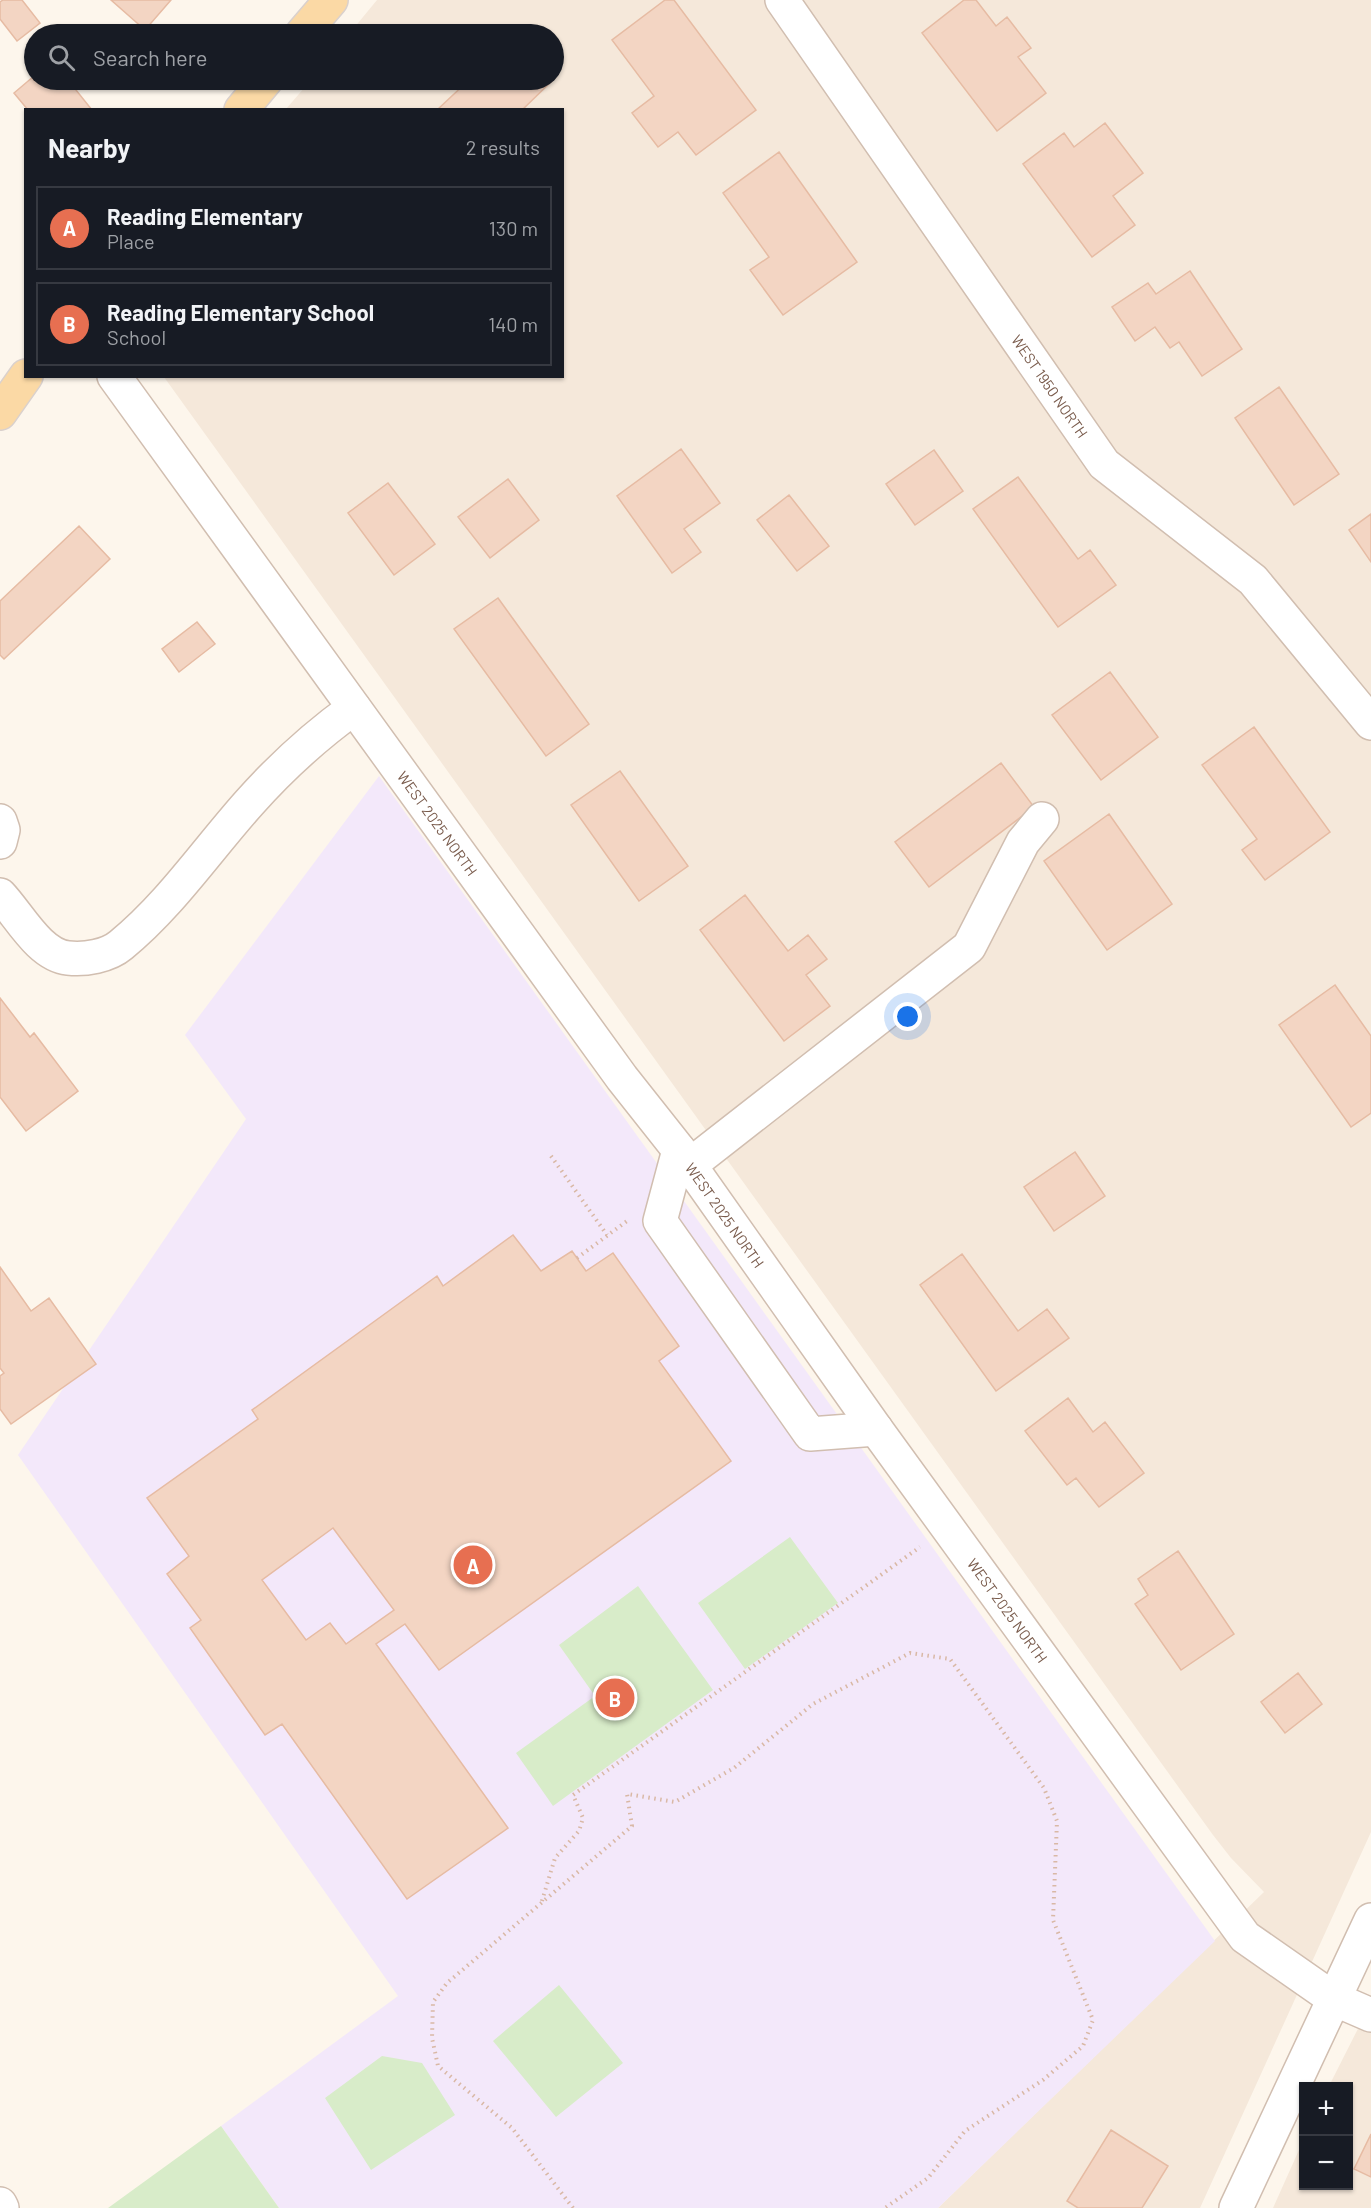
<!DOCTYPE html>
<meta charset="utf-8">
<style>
:root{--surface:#171b24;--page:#20242c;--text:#f1f3f6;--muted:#9ea1a6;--line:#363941;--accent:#e76f51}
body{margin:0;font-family:Barlow,sans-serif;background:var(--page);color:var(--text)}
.controls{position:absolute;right:18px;bottom:18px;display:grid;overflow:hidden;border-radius:0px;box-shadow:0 2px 4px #0004}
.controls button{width:54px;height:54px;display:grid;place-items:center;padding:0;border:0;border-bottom:2px solid var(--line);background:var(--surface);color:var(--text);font:30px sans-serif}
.you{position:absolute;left:908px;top:1017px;width:21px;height:21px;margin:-15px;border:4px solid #fff;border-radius:50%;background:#1a73e8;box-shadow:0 0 0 9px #1a73e833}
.badge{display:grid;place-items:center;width:39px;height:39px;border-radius:50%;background:var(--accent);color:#fff;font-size:20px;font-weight:700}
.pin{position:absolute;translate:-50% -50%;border:3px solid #fff;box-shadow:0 2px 6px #0006}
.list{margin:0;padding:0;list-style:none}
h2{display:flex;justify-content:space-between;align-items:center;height:78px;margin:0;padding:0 24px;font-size:26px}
h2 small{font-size:20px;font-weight:400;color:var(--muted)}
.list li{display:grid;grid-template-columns:39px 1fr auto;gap:18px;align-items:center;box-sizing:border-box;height:84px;margin:0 12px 12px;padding:0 12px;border:2px solid var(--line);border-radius:0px}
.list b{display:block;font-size:22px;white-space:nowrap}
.list p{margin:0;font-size:20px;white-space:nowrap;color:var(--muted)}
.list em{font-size:20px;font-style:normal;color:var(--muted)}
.icon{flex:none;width:33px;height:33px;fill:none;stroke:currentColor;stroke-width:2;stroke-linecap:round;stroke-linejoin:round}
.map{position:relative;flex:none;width:1371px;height:2208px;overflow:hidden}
.search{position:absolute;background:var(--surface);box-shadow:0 2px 4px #0004;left:24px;top:24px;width:540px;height:66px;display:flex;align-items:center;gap:15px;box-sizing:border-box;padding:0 21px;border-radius:33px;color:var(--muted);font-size:22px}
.panel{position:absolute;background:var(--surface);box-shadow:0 2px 4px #0004;left:24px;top:108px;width:540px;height:270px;border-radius:0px}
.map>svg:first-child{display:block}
</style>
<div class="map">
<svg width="1371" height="2208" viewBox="0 0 1371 2208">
<rect width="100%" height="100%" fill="#fdf6ec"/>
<!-- residential -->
<path fill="#f5e8da" d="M377 0H1371V1832L1200 2208H938L1264 1892 1231 1858 1213 1835 164 377 562 376V110L286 109 311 80H554V34H349Z
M1371 2003V2208H1273L1303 2141 1304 2186H1348V2086H1329Z"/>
<!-- education -->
<path fill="#f3e8fa" d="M379 776 1215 1941 938 2208H279L221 2126 398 1996 18 1455 246 1119 185 1035Z"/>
<!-- green -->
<path fill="#d8ecc9" d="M790 1537 838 1603 745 1669 698 1603Z
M638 1586 713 1690 553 1806 516 1753 595 1696 559 1645Z
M559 1985 623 2063 556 2117 493 2041Z
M382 2056 422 2063 455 2115 371 2170 325 2098Z
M221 2126 279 2208H108Z"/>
<!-- building -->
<path fill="#f3d5c3" stroke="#e6bba3" stroke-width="1.5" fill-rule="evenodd" d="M3 0H22L40 23 17 41 0 19V2Z
M111 0H171L145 30Z
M665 0H674L756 110 696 155 678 132 658 147 632 113 654 96 612 40Z
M964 0H976L996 26 1007 17 1031 48 1018 57 1046 93 997 131 922 33Z
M34 76V80H68L92 110H28L14 93Z
M469 80H553L522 110H437Z
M1105 123 1143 173 1113 196 1135 225 1092 257 1023 164 1064 133 1074 147Z
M779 152 857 262 783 315 750 270 769 257 723 193Z
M1190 271 1242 349 1202 376 1179 342 1170 348 1155 327 1135 341 1112 307 1148 283 1156 294Z
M1279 387 1339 474 1294 505 1235 418Z
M681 449 720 503 684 529 701 552 672 573 617 496Z
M934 450 963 491 915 525 886 484Z
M1018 477 1078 559 1090 550 1116 585 1058 627 973 509Z
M508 479 539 520 490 558 458 517Z
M388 483 435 544 394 575 348 513Z
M789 495 829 546 797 571 757 520Z
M1371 514V562L1349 530Z
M79 526 110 559 4 659 0 655V601Z
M498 598 589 724 546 756 454 629Z
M197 622 215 644 179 672 162 649Z
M1110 672 1158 737 1101 780 1052 715Z
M1254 727 1330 832 1265 880 1242 850 1257 839 1202 765Z
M1001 763 1034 807 929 887 895 842Z
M620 771 688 866 639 901 571 805Z
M1109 814 1172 904 1107 950 1044 861Z
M745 895 788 951 808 935 827 959 806 975 830 1006 784 1041 700 930Z
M1335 985 1371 1036V1113L1351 1127 1279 1025Z
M0 998 30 1037 34 1033 78 1091 26 1131 0 1097Z
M1075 1152 1105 1196 1054 1231 1024 1187Z
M513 1235 541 1271 572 1251 586 1271 613 1253 679 1346 659 1361 731 1461 439 1670 405 1624 376 1644 508 1828 407 1899 282 1724 265 1735 190 1628 201 1620 167 1574 189 1556 147 1498 258 1419 252 1410 437 1276 443 1286ZM333 1528 394 1610 346 1644 330 1623 306 1640 262 1580Z
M962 1254 1018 1331 1047 1309 1069 1338 996 1391 920 1285Z
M0 1267 31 1311 49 1298 96 1364 11 1424 0 1409V1376L4 1373 0 1368Z
M1068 1398 1093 1432 1105 1422 1144 1473 1099 1507 1076 1478 1067 1485 1025 1431Z
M1178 1551 1234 1634 1181 1670 1135 1604 1148 1595 1138 1579Z
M1298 1673 1322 1704 1285 1733 1261 1702Z
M1111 2130 1168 2166 1142 2208H1078L1067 2201Z
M1371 2134V2177L1354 2169Z"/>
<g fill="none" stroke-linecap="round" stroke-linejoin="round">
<!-- minor casing -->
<g stroke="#d1beb0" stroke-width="36">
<g id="minor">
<path id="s1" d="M782 0 1104 464 1253 580 1371 723"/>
<path id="s2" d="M114 376 622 1078 679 1150 876 1429 1245 1937 1334 1999 1371 2015"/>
<path d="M0 821 3 830 0 842"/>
<path d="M0 895C19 915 39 955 68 958 85 960 108 956 121 945 170 905 207 850 249 803 281 767 315 736 354 708"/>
<path d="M679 1150 660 1221 810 1434 876 1429"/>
<path d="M690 1165 969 947 1023 842 1042 819"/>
<path d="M0 2204 2 2208"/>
<path d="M1236 2208 1371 1920"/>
</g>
</g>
<!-- major casing -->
<g stroke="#dad1cd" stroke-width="36">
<path id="major" d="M302 34 331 0
M241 110 266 80
M0 413 26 376"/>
</g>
<!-- path -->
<path stroke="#d9b8a5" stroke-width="4" stroke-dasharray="1.5 4.5" stroke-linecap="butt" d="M551 1156 607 1235
M577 1258 627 1221
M542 1901 555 1858 579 1831 583 1818 573 1795 920 1547
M573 2208 512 2128 438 2066 432 2038 433 2002 447 1983 632 1826 627 1794 675 1802 734 1768 813 1704 910 1653 950 1659 1044 1788 1057 1821 1053 1920 1093 2020 1083 2046 1043 2080 965 2131 928 2178 885 2208"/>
<!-- minor -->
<use href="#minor" stroke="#fff" stroke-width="33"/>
<!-- major -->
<use href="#major" stroke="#fbd9a5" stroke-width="33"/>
</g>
<g text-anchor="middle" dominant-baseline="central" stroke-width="5" stroke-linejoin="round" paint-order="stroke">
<!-- street labels -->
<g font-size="15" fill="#7a5c4d" stroke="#fffaf3">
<text stroke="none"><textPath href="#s1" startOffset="470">WEST 1950 NORTH</textPath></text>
<text stroke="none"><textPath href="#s2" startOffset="552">WEST 2025 NORTH</textPath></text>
<text stroke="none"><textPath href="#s2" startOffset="1038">WEST 2025 NORTH</textPath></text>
<text stroke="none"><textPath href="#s2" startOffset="1524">WEST 2025 NORTH</textPath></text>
</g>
</g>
</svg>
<div class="controls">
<button>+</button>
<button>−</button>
</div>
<div class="you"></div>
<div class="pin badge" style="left:473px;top:1565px">A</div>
<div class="pin badge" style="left:615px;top:1698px">B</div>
<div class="search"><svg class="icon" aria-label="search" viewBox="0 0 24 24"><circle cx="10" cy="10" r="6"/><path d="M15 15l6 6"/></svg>Search here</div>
<section class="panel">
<h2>Nearby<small>2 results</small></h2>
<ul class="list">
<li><span class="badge">A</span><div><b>Reading Elementary</b><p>Place</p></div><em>130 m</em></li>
<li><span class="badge">B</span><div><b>Reading Elementary School</b><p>School</p></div><em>140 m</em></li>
</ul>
</section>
</div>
